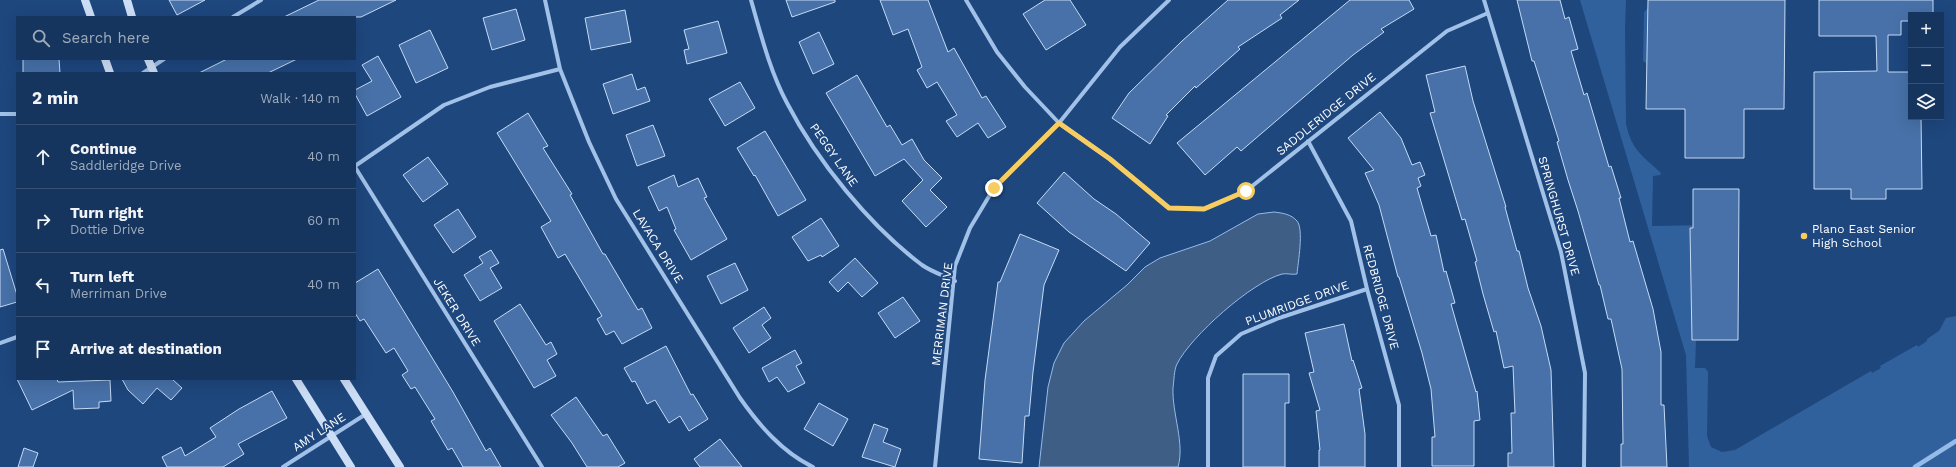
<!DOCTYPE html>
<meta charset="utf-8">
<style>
:root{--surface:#16355e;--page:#234067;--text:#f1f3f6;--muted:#9eabbc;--line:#355073}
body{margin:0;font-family:"Work Sans",sans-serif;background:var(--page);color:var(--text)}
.controls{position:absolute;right:12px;top:12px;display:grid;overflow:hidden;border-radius:0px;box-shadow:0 4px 16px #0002}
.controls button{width:36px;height:36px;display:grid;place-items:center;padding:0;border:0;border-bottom:1px solid var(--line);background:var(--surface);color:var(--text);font:20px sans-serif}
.stop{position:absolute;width:12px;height:12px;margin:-9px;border:3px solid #f7cd61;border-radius:50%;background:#fff}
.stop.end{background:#f7cd61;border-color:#fff;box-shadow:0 1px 4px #0008}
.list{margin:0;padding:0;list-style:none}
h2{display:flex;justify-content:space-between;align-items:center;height:52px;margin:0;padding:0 16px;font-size:17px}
h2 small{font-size:13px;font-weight:400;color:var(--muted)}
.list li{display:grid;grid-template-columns:26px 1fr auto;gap:12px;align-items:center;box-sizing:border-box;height:64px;padding:0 16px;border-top:1px solid var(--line)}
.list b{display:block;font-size:15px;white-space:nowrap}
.list p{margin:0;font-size:13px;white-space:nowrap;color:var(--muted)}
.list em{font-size:13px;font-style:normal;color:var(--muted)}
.icon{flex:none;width:22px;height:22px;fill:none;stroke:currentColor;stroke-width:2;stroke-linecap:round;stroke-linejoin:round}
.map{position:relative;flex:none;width:1956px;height:467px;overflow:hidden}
.search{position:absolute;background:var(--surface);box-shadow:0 4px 16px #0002;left:16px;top:16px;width:340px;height:44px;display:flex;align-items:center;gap:10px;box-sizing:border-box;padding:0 14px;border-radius:0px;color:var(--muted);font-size:15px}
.panel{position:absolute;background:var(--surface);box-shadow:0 4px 16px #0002;left:16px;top:72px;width:340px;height:308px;border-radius:0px}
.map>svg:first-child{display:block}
</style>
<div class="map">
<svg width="1956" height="467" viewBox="0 0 1956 467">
<rect width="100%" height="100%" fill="#1e477e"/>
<!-- green -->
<path fill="#31619c" d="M1580 0H1626L1625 29 1626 124C1632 151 1643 156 1661 173L1660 175 1653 176 1652 226 1710 225V227L1690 228V258L1709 259 1691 264 1692 340 1696 341 1695 368H1705L1708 372 1707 436 1711 447 1722 452 1735 450 1871 371 1872 373 1881 368 1880 366 1917 345 1918 347 1927 341V339L1939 331 1946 318 1956 316V467H1689L1686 355Z
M1648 8 1647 64 1643 61 1644 12Z"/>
<!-- water -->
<path fill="#3f5e86" stroke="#95bbe9" d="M1274 212C1282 213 1291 214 1297 221 1304 229 1298 263 1297 274 1292 275 1287 273 1282 274 1252 282 1191 336 1177 364 1174 370 1174 381 1173 388 1172 414 1185 443 1178 467H1039L1048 387 1054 363 1064 343 1084 321 1127 285 1145 267 1160 258 1210 241 1258 214Z"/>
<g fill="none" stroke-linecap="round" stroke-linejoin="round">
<!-- stream -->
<path stroke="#95bbe9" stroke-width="4.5" d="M1915 467 1956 441"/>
</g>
<!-- building -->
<path fill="#4771a8" stroke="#c5dbf6" d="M169 0H205L177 15Z
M319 0H396L361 17H284Z
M786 0H835V2L792 17Z
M880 0H928L948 52 954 48 982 98 986 96 1006 127 988 138 978 123 957 137 946 121 957 115 937 82 927 88 917 70 922 67 908 29 893 35Z
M1045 0H1070L1086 25 1046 50 1023 14Z
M1228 0H1299L1280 15 1282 18 1238 47 1240 49 1196 88 1195 86 1166 115 1168 116 1150 144 1112 118 1129 93 1182 41Z
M1350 0H1409L1414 9 1381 29 1384 32 1353 55 1241 151 1237 147 1205 175 1177 143Z
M1517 0H1560L1565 19 1569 17 1578 49 1571 51 1584 95 1587 93 1609 167 1611 166 1621 198H1619L1630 242 1633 241 1653 309 1661 352V405H1664L1667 467H1621V444H1623L1622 369 1611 319H1608L1600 285H1599L1578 211 1568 180 1557 142 1559 141 1534 61H1532Z
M1648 0H1785L1784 109H1744V158H1685V109H1646Z
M1819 0H1933V15H1911V21H1901V35H1888V72H1911V117H1921L1922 189H1886V199H1851V189H1814V72L1877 71 1876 36H1819Z
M516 9 525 40 492 50 483 18Z
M625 10 631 42 591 50 585 18Z
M718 21 727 53 687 64 684 50 689 49 684 30Z
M430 30 448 68 416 83 399 45Z
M819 32 834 64 813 74 799 42Z
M378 56 401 97 367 116 355 94V90L372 81 362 65Z
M23 59H59L60 73H23Z
M227 59H297L268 73H199Z
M1465 66 1473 101 1506 207H1505L1517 251H1519L1528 288 1541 326 1551 370 1554 467H1508V453H1512L1511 413H1515L1513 366 1504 368 1496 331 1494 332 1483 294 1475 262 1477 261 1465 219 1462 220 1430 113 1435 112 1426 75Z
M632 74 637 90 645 87 650 101 613 114 603 84Z
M857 75 887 127 890 125 902 145 912 139 924 160 942 178 930 190 947 207 926 227 902 201 923 180 904 159 875 176 826 93Z
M740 82 755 108 725 126 709 99Z
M1380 112 1401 138 1412 165 1420 162 1425 175 1418 178 1421 186 1417 188 1431 236 1436 235 1444 272 1446 271 1455 303 1451 304 1476 392 1477 391 1480 420 1474 421V466H1432V437H1435L1431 389 1422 353 1399 277H1398L1379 205 1365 173 1374 170 1348 138Z
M528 113 548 146 543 148 572 194 570 195 603 254H605L638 310 642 308 652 328 622 344 614 331 606 335 597 319 602 316 565 254 558 258 541 227 551 221 497 133Z
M653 125 665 156 637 166 626 135Z
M765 131 806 200 778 216 755 175 754 176 737 148Z
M428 157 448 184 423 202 403 175Z
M1064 172 1094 199 1116 214 1150 243 1126 271 1069 232 1037 203Z
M674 175 678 187 698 178 707 197 704 198 727 239 691 260 674 230 676 229 667 207 659 211 648 187Z
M1693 189H1739L1738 340H1692L1690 228H1693Z
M458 209 476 237 453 253 434 225Z
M821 218 839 246 822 257 821 255 808 261 792 237Z
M1020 234 1059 250 1044 285 1033 372 1029 416H1025L1022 463 979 459 985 380 998 282H1000Z
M3 249 17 295V302L0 307V250Z
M491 250 499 263 490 268 502 288 480 301 464 275 483 263 479 257Z
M855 258 878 283 862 297 848 282 838 292 829 282Z
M735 263 748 290 721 304 707 276Z
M378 269 453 392 486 451 490 448 501 467H463L452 448 448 450 431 421 435 419 415 387 411 389 402 375 408 371 394 348 386 353 364 319 360 321 355 313V283Z
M903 297 920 321 895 338 878 313Z
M520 304 546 345 551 342 557 354 547 360 556 376 534 388 494 321Z
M764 307 771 318 762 325 771 338 749 353 733 328Z
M1344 324 1352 361 1353 360 1362 388 1359 389 1365 434V467H1319V450H1320L1316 411 1320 410 1309 373 1314 372 1305 333Z
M666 346 691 395 693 394 708 419 689 431 680 416 669 423 655 400 647 404 635 381 632 382 624 368Z
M795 350 802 363 796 366 805 383 788 392 777 377 769 382 762 368Z
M1243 374H1289V403H1285V467H1243Z
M17 379H57L58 382 110 380 111 401 99 402V408L74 409 73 390 32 410Z
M122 379H172L182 388 171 400 157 388 143 404 128 390Z
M272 391 287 418 238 444 244 454 223 467H167L162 457 181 447 185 456 216 437 210 428 239 409Z
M576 397 603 436 607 434 625 463 618 467H587L572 443 551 415Z
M819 403 848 419 833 446 804 429Z
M874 424 888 429 883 442 901 449 895 467 862 457Z
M720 439 742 467H700L694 459Z
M24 448 38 453 33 467H18Z"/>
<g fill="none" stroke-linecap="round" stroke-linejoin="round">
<!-- street -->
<path stroke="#a1c1e8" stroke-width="4" d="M545 0 560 69 589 142 616 199 740 398C759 425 782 452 813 467
M751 0C761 35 770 71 787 103 817 161 870 226 922 265 932 272 945 276 955 281
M966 0 997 52 1025 87 1059 123 1110 159 1169 208 1204 209 1246 191 1447 31 1488 13
M1484 0 1561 252 1585 373 1584 467
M233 17 261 0
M143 73 164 59
M0 114H17
M1308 141 1351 221 1367 289 1399 405V467
M355 166 444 105 490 87 560 69
M355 167 542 467
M0 343 17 337
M283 467 366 414
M935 467 955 266 970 228 994 188 1059 123 1120 47 1169 0
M1208 467V378L1216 356 1241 334 1279 318 1367 289"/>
<!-- secondary -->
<path stroke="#ccdef6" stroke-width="8" d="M85 0 91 17
M127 0 132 17
M105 59 110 73
M148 59 154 73
M296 379 351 467
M344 379 400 467"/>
</g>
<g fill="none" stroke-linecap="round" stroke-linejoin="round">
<!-- route -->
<path stroke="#f7cd61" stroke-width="5" d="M994 188 1059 123 1110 159 1169 208 1204 209 1246 191"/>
</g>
<!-- markers -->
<circle fill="#f7cd61" stroke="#1e477e" stroke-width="1.5" cx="1804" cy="236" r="4"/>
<g text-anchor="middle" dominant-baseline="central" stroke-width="4" stroke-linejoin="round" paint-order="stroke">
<!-- street labels -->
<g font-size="12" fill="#fff" stroke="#1e477e">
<text transform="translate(1326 114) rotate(-39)">SADDLERIDGE DRIVE</text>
<text transform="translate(834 155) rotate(55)">PEGGY LANE</text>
<text transform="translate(1559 216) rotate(74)">SPRINGHURST DRIVE</text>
<text transform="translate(658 246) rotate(58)">LAVACA DRIVE</text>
<text transform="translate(1381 297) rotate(75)">REDBRIDGE DRIVE</text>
<text transform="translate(1297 303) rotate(-20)">PLUMRIDGE DRIVE</text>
<text transform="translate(457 312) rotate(58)">JEKER DRIVE</text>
<text transform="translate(942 314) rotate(-83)">MERRIMAN DRIVE</text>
<text transform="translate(319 432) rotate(-33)">AMY LANE</text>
</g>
<!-- poi labels -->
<g font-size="12" fill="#fff" stroke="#1e477e" text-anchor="start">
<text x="1812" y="229">Plano East Senior<tspan x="1812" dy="14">High School</tspan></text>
</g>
</g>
</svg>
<div class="controls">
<button>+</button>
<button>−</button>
<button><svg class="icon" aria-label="layers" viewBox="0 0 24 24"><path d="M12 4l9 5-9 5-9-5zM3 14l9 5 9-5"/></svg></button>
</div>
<div class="stop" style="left:1246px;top:191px"></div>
<div class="stop end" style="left:994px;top:188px"></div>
<div class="search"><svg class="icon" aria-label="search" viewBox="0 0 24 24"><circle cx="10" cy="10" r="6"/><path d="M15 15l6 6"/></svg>Search here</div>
<section class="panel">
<h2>2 min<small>Walk · 140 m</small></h2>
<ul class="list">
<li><svg class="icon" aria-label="ahead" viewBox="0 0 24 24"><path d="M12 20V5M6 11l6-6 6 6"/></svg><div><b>Continue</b><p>Saddleridge Drive</p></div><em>40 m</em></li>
<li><svg class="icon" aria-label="right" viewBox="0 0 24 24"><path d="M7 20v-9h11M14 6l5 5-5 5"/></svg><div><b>Turn right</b><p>Dottie Drive</p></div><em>60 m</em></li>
<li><svg class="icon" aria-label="left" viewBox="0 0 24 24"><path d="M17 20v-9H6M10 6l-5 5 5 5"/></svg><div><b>Turn left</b><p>Merriman Drive</p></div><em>40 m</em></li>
<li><svg class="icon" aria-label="arrive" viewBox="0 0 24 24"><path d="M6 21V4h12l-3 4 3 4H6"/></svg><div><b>Arrive at destination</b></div></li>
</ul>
</section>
</div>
